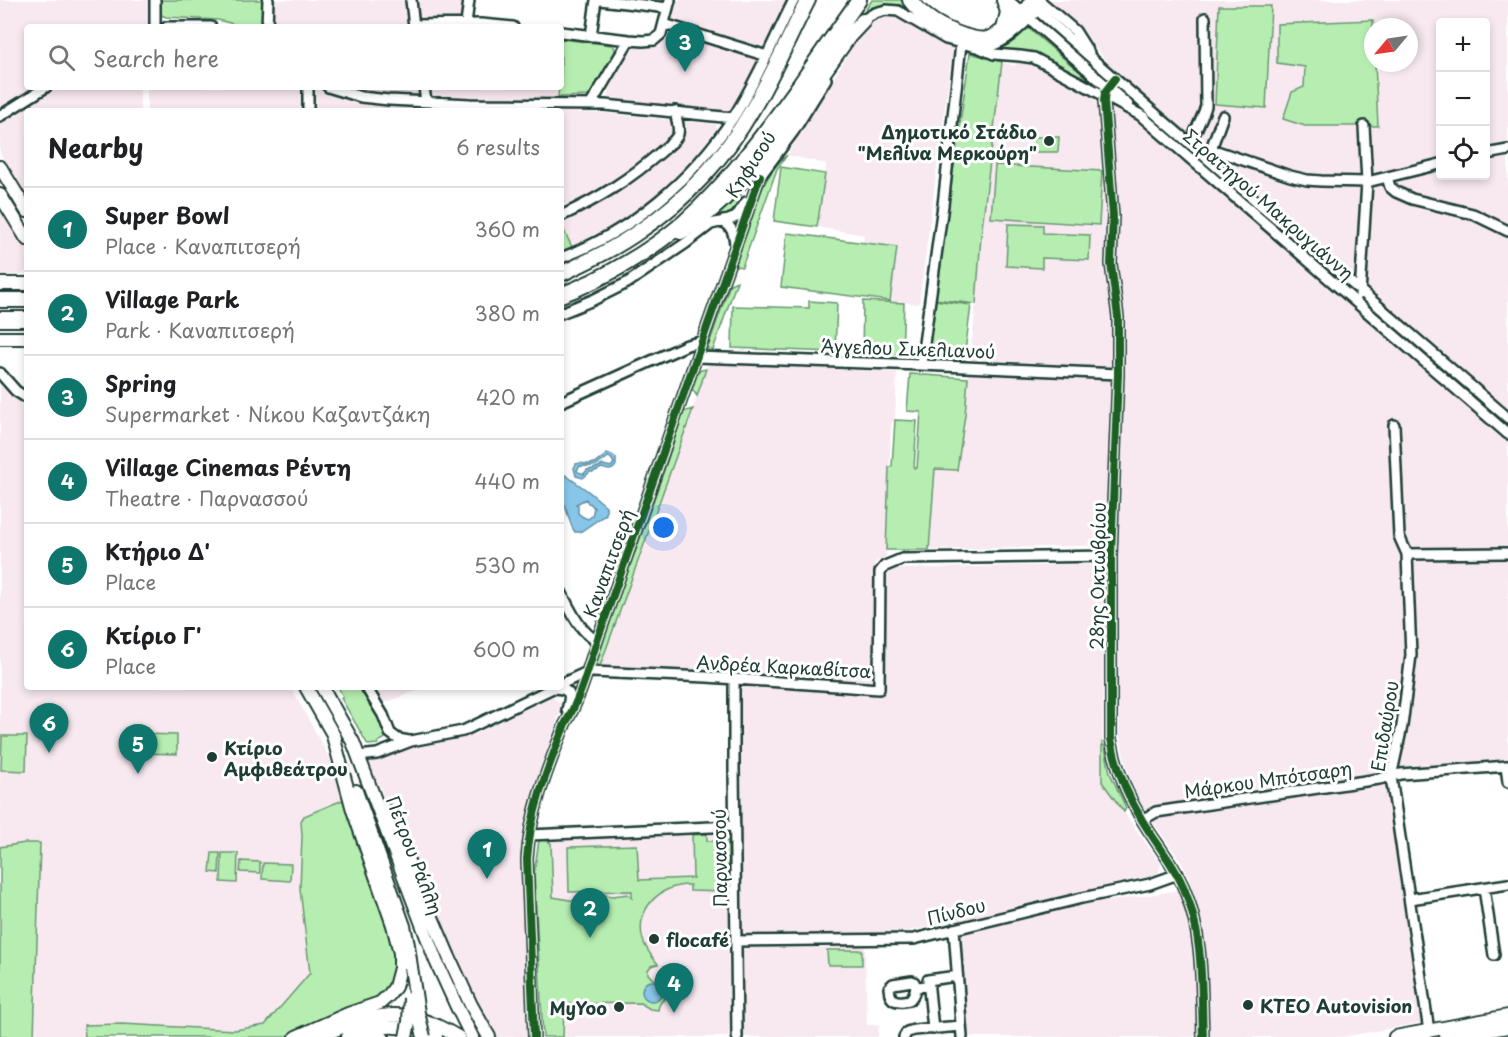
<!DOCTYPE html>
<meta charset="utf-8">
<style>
:root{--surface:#fff;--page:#f2f2f2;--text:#202124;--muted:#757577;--line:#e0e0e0;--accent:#0f766e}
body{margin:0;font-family:"Playpen Sans",sans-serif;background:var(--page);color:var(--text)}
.controls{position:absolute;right:18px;top:18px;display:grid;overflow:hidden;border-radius:6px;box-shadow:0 3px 9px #0003}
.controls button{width:54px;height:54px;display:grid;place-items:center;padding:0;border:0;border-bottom:2px solid var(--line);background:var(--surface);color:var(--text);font:30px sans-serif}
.compass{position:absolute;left:1364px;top:18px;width:54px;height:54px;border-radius:50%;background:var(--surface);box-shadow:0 3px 9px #0003;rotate:241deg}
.you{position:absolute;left:664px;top:528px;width:21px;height:21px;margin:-15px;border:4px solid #fff;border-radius:50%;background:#1a73e8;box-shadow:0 0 0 9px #1a73e833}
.badge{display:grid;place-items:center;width:39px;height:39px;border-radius:50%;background:var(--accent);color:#fff;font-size:20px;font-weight:700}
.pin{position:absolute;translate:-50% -50px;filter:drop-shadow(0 2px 3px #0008)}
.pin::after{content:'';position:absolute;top:32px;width:21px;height:18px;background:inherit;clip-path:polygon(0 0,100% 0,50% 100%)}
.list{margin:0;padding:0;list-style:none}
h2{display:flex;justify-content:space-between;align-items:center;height:78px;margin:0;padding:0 24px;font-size:26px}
h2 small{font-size:20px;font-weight:400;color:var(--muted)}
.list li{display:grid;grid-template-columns:39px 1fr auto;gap:18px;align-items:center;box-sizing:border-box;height:84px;padding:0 24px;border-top:2px solid var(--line)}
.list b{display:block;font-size:22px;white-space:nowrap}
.list p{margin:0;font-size:20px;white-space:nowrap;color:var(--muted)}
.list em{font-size:20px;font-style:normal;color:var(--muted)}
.icon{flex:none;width:33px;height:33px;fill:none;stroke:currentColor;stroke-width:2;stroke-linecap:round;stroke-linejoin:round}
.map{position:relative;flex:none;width:1508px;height:1037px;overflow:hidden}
.search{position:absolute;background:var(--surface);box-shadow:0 3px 9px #0003;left:24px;top:24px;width:540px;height:66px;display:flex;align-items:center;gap:15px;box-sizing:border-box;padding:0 21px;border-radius:6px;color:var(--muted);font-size:22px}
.panel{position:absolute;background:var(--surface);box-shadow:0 3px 9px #0003;left:24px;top:108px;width:540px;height:582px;border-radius:6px}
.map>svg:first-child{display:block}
</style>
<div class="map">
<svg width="1508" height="1037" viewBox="0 0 1508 1037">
<rect width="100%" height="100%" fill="#fff"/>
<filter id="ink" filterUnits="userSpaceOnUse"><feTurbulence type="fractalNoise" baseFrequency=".0167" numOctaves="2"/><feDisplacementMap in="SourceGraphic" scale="12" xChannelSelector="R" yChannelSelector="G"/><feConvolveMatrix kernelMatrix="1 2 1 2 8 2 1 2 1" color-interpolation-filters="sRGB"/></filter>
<g filter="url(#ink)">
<!-- built -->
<path fill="#f8e9f1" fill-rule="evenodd" d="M0 0H152L151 25 145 27H27V87H38L0 111Z
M274 0H407L411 27H273Z
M415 0H467L465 20 419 22 417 18Z
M673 0H790L765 50 763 51 668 23Z
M1044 0H1508V412L1135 89 1108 63 1091 42ZM1440 22H1486V176H1440ZM1373 27H1409V63H1373Z
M886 16 894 17 904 20 937 41 953 47 919 304 890 301 897 247 863 243 864 235 817 227 826 164 787 155 865 26 873 20Z
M668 29 760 58 745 89 737 104 732 110 721 111 608 99V86L632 46 656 44 660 41 666 30Z
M561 37 612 43 616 46 618 51 590 99 469 100 431 98 428 87H561Z
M1018 60 1027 62 1037 66 1120 110 1139 123 1508 441V759L1385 769 1425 1022 1343 1037H968L957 920 910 931 884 933 742 934 740 760 741 685 882 696 883 574 891 569 1102 564 1104 624 1102 782 1161 864 1158 875 1104 886 1108 901 1174 891 1191 881 1182 863 1155 825 1141 803 1130 778 1124 756 1119 732 1118 704 1116 545 929 550 935 469H958L976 304 981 236 1002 62 1015 66 1016 62Z
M56 87H140V111H27V189L22 190 0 153V122Z
M147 87H306V111H147Z
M341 87H420L421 94 417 97 374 95Z
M314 88H316L343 99 360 103 389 106 464 109V111H313V90Z
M561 112 603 113 715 124 717 127 702 147 689 163 669 183 653 197 615 224 561 252Z
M0 204 27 248V271L21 275 0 276Z
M709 363 897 372 895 420 891 423 886 557 875 562 874 682 600 666Z
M0 385 27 410V687H287L293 691 341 779 379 895 285 1037H0Z
M371 687H428L381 704Z
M551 697 563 704 545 756 522 839 521 881 529 1037H493L481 1016 368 761 389 750 475 734Z
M728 820 729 1037H543L534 874 540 827Z
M865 947 867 1025H879L878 1037H744L743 948Z"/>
<!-- green -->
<path fill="#b6eeb1" stroke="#6a9672" stroke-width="1.5" d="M161 0H262V27H245L218 20 166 17 161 15Z
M872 0H906L911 12C891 4 882 3 863 14Z
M1219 6H1271L1266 108 1215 104Z
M1373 20V63H1375L1378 126H1305L1283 119 1292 92 1304 87 1305 67 1277 63V24Z
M1028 28 1088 79 1089 81C1070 71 1048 56 1028 52 1018 49 1008 52 999 50L1020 35Z
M561 39 612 45C615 47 616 51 614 55L589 96 558 97 559 87H561Z
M970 53 1002 62 981 236 976 304 935 299Z
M1034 137H1059L1058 152H1034Z
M787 155 777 169 742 267 735 266C746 233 759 176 787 155Z
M995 165 1102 171 1099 225 991 218Z
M781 167 825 174 817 227 774 221Z
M747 183 731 215H714Z
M1008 224 1043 225V233L1090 235 1089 260 1042 258V268L1006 266Z
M561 225 572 247 561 252Z
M787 233 897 247 890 301 781 287Z
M737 281 713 350H707L730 284Z
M934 300 971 305 964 360 928 355Z
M809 301 837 303 835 352 732 348 733 306 809 308Z
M863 301 904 303 902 355 862 353Z
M706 369 697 396 692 389 698 371Z
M910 374 968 378 965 415 957 470 935 469 929 550H886L889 467 892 466 895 420 917 421 914 468H917L921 412 907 411Z
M693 409 600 666C595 664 594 662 595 657 627 576 657 495 683 412Z
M338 687H361C366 697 374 703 376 715L379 716 388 733 384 739 378 742V744L368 745 341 698 343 696Z
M143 734 177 735V754L142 753Z
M2 736H27L26 771 1 770Z
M1102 743 1105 747 1110 773 1126 808 1124 812 1102 782Z
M345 799 394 945 396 976 383 996 294 1034 285 1037H85L84 1025 122 1024 235 1030 265 1025 310 973 300 889 302 836 301 821 304 816Z
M707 834V841H728V892L690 891V885C660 884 634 910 643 940 646 949 652 957 658 964L651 966 648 970V974L654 980 659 979 663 976C672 980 673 987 674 995 665 997 659 1001 658 1010L650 1009 640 1003 564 1004 563 1037H543L534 874 539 840 544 839 551 843 553 897 575 901 584 896 589 897 600 894 613 896 628 894 632 898V891L569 892 568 847 637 845 639 880 693 878 692 835Z
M25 843H40L34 1037H0V847Z
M212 853H220L219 873 210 872Z
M222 853H238L237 883 221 882Z
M241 861 260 862V873L240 872Z
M263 863 291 864 290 881 262 879Z
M827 950H862V965H828Z"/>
<!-- water -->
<path fill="#88c6e9" stroke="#5e8fa1" stroke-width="1.5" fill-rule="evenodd" d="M607 454 612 455 616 458V465C613 472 608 470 602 468L593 472H590L583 478 576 476 574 468 576 464C582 462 586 465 591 464 599 463 601 458 607 454ZM608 457 611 458 614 463 611 467 603 465 593 469 587 470 584 474 578 472 577 470 580 466C596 467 596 467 608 457Z
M561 472 588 491 606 506V514L580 532H575L572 527 561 494ZM586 499 588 503 591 504 594 508 592 516 588 519 583 517 578 513V505L576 504Z
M642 991a10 10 0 1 1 20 0a10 10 0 1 1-20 0Z"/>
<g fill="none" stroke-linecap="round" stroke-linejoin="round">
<!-- minor casing -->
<g stroke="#1f3d34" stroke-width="14">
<path id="minor" d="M411 0 414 27
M600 0 668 8
M1008 0 1128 105
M1039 0 1075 31 1089 53
M1028 2 1115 79 1508 418
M466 24 469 0
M664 24 767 56
M861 24 868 17 875 13 886 10 898 11 946 39 980 48 994 54 1020 56 1034 58 1144 117
M414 25 481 24 513 27
M155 27V0
M167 27H211
M267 27 268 0
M561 32 629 40 643 41 654 40 661 34 670 0
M591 36 596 0
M980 48C1003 46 1017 30 1033 15
M1115 79 1105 92 1104 101 1113 216 1111 264 1118 317V374L1111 556V739C1116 768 1127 795 1142 820 1156 844 1175 865 1185 891 1204 937 1201 988 1203 1037
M328 87 361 97 389 100 470 104 605 105 733 118
M424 87 426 102
M591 104 629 40
M308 111V87
M1139 114 1508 434
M0 116 46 87
M1190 144 1204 112 1206 106 1205 18
M1211 149 1223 116
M1197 150 1211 149 1290 176 1307 180 1321 181 1367 182 1440 164
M1486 154 1508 150
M1387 177 1390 187 1396 192 1412 199 1473 214 1508 231
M758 179 793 132 826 79
M561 216C600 198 630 179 662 151 667 146 676 141 678 134 680 128 676 118 675 111
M723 221C732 227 734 233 735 244
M561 258C631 232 692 180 733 118 757 81 774 39 794 0
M1360 294 1367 182 1364 126
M561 313 593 300 627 283 686 243 711 224 729 220 736 217 746 202
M697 357 921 365 1118 374
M921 365 943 205 961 44
M0 373 16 391 27 398
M561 402 687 345 703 341
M1394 425 1399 536 1407 554 1411 655 1402 726 1391 777 1429 1031
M1407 554 1508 553
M561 592C570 609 579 631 597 641
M734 679V768L737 1037
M561 684 587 672H592L707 677 879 689 880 572 885 566 902 559 1111 556
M366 687 383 715 390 733 398 739 409 741
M554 688C572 689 571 695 567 710
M358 756 377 754 411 741 463 731 555 687
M1506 766 1508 782
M1142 820 1156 812 1379 779 1401 774 1508 766
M530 835 735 826
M1484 888 1494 955
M1410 899 1508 884
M954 929 962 1037
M737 941 914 939 1082 898 1150 884 1178 874
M916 987C915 991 913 998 909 1000 908 1001 906 1000 904 1001 893 1002 890 999 889 988L893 984 912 981 914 982 916 987 929 986
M933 1029 928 980 957 976
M368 1033 380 1034 384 1037
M534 1037 527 859C530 811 548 768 565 724 580 699 588 669 597 641L760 176
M904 1037 907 1032 914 1030 961 1026"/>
</g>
<!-- major casing -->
<g stroke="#1f3d34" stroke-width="16">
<path id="major" d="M0 167 27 211
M0 195 27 239
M0 284H27
M0 338H27
M306 687 335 738
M322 687 353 742 436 961 457 1007 472 1037
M356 791 404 926 408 945 411 967
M386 810 449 957 471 1005 489 1037
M296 1037 348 1014 380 1003 389 995 395 987 400 968V953L393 925 353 810 332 732
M318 1037C376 1013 401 1003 458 1037
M348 1037C382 1023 402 1024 436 1037
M1395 1037 1508 1016
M1446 1037 1508 1027"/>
</g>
<!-- highway casing -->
<g stroke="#1f3d34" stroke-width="18">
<path id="highway" d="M910 0C924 19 943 29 964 36 971 38 979 41 987 39 1002 36 1020 15 1031 4
M1004 29 1008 12 1004 0
M681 232C723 208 755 166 784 127 806 97 828 66 849 36L863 21
M561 274C588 261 616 248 641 230 686 200 725 157 752 110 773 75 789 37 808 0
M561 295C603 279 649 252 683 223 729 182 765 133 801 83 820 55 839 28 859 0
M0 300H27
M0 319H27"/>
</g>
<!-- minor -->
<use href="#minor" stroke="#fff" stroke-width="9"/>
<!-- major -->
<use href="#major" stroke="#fff" stroke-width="12"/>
<!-- highway -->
<use href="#highway" stroke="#fff" stroke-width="14"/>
<!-- major-bridge casing -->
<g stroke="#1f3d34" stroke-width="16" stroke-linecap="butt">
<path id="major-bridge" d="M411 967 418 1013 424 1037
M406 1037 409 1022 410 998"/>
</g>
<!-- major-bridge -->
<use href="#major-bridge" stroke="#fff" stroke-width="12"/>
<!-- cycleway casing -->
<g stroke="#fff" stroke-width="11">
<path id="cycleway" d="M1115 79 1105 92 1104 101 1113 216 1111 264 1118 317V374L1111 556V739C1116 768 1127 795 1142 820 1156 844 1175 865 1185 891 1204 937 1201 988 1203 1037
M534 1037 527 859C530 811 548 768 565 724 580 699 588 669 597 641L760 176"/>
</g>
<!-- cycleway -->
<use href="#cycleway" stroke="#1b5e20" stroke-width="8"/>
</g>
</g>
<!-- markers -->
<g fill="#1f3d34" stroke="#fff" stroke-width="2">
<circle cx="1049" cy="141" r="6"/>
<circle cx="212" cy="757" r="6"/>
<circle cx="654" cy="939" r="6"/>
<circle cx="1248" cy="1005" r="6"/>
<circle cx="619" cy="1007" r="6"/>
</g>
<g text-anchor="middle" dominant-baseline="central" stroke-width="6" stroke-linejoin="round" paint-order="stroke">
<!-- poi labels -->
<g font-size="18" font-weight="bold" fill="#1f3d34" stroke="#fff" text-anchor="start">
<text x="1037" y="131" text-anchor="end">Δημοτικό Στάδιο<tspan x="1037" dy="21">"Μελίνα Μερκούρη"</tspan></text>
<text x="224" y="747">Κτίριο<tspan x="224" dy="21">Αμφιθεάτρου</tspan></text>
<text x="666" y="939">flocafé</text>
<text x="1260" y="1005">ΚΤΕΟ Autovision</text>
<text x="607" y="1007" text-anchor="end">MyYoo</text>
</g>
<!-- street labels -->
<g font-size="18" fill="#1f3d34" stroke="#fff">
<text transform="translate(750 164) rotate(-57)">Κηφισού</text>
<text transform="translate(1269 204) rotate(41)">Στρατηγού Μακρυγιάννη</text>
<text transform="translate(908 348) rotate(2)">Άγγελου Σικελιανού</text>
<text transform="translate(608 563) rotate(-70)">Καναπιτσερή</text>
<text transform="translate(1097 576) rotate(-89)">28ης Οκτωβρίου</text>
<text transform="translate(784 666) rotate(3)">Ανδρέα Καρκαβίτσα</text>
<text transform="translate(1384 726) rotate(-81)">Επιδαύρου</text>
<text transform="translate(1268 779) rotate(-8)">Μάρκου Μπότσαρη</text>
<text transform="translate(415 855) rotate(69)">Πέτρου Ράλλη</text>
<text transform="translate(719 858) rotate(-91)">Παρνασσού</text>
<text transform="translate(956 911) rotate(-14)">Πίνδου</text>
</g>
</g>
</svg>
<div class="controls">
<button>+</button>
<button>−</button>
<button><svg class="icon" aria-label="locate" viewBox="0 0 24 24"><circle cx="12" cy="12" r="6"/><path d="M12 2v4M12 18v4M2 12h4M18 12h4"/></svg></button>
</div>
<svg class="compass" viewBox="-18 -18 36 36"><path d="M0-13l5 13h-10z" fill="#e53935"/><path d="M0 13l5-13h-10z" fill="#757577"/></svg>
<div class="you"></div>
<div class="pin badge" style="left:487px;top:879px">1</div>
<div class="pin badge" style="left:590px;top:938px">2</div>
<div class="pin badge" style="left:685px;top:72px">3</div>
<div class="pin badge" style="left:674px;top:1013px">4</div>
<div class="pin badge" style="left:138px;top:774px">5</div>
<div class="pin badge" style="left:49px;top:753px">6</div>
<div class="search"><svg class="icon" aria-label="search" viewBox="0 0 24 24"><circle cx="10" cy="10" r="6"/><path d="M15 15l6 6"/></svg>Search here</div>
<section class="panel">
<h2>Nearby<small>6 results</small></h2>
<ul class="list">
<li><span class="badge">1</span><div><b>Super Bowl</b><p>Place · Καναπιτσερή</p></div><em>360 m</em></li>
<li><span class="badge">2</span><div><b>Village Park</b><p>Park · Καναπιτσερή</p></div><em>380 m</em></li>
<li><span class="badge">3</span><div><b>Spring</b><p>Supermarket · Νίκου Καζαντζάκη</p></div><em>420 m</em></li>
<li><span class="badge">4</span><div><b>Village Cinemas Ρέντη</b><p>Theatre · Παρνασσού</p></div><em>440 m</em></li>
<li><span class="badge">5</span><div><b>Κτήριο Δ'</b><p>Place</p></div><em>530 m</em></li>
<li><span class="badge">6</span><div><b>Κτίριο Γ'</b><p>Place</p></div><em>600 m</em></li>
</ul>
</section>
</div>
